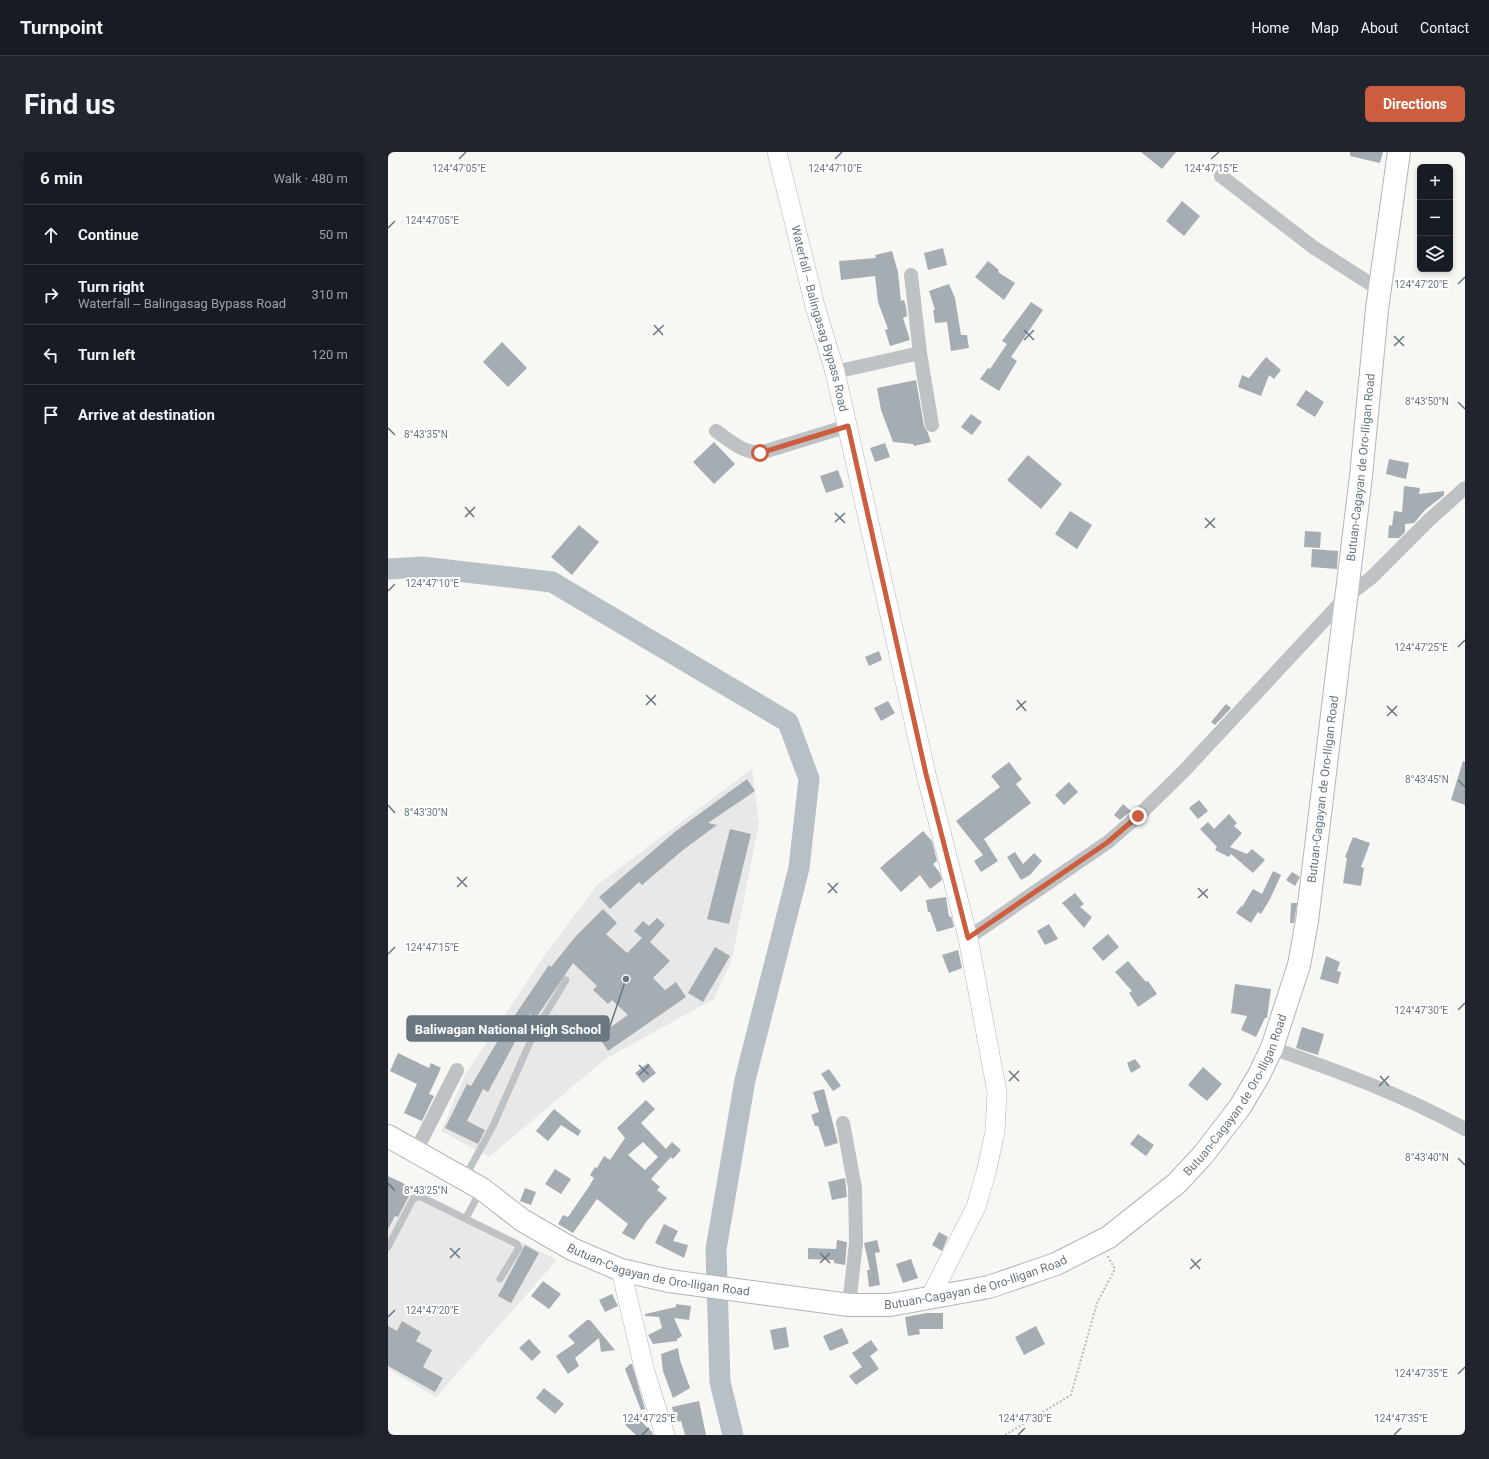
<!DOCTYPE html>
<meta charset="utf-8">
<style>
:root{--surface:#171b24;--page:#20242c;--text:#f1f3f6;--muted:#9ea1a6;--line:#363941;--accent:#cc5e3f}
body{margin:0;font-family:Roboto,sans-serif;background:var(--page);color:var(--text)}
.controls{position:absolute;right:12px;top:12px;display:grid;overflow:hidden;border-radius:6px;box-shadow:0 2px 6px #0003}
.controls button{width:36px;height:36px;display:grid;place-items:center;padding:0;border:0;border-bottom:1px solid var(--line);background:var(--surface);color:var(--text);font:20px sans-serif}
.stop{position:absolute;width:12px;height:12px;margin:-9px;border:3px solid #cc5e3f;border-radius:50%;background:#fff}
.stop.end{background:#cc5e3f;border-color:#fff;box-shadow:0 1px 4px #0008}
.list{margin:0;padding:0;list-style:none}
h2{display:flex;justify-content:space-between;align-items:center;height:52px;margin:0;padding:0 16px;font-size:17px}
h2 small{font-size:13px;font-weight:400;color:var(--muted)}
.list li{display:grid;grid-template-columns:26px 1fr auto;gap:12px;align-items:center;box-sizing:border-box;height:60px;padding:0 16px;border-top:1px solid var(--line)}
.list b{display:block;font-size:15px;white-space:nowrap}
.list p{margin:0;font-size:13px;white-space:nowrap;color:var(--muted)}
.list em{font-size:13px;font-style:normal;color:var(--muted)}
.icon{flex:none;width:22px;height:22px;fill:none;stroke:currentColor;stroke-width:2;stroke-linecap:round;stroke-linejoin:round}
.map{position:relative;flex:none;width:1077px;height:1283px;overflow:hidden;border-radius:6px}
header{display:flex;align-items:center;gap:24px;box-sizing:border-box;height:56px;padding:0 20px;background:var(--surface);border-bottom:1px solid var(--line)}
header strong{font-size:19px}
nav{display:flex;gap:22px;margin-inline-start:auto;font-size:14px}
.intro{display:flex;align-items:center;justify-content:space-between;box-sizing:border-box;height:96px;padding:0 24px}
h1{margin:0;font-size:28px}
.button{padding:10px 18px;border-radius:6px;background:var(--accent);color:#fff;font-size:14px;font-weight:700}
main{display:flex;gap:24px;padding:0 24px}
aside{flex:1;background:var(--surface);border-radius:6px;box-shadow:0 2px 6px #0003}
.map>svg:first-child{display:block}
</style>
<header>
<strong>Turnpoint</strong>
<nav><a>Home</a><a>Map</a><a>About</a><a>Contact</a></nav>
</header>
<div class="intro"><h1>Find us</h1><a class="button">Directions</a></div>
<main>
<aside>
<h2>6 min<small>Walk · 480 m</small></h2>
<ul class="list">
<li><svg class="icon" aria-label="ahead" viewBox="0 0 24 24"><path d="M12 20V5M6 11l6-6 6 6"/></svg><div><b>Continue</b></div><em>50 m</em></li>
<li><svg class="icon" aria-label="right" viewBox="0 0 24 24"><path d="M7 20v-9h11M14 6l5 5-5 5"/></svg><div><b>Turn right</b><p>Waterfall ‒ Balingasag Bypass Road</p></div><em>310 m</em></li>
<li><svg class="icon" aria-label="left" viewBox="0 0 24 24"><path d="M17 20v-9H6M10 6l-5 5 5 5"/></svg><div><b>Turn left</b></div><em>120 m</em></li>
<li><svg class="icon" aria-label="arrive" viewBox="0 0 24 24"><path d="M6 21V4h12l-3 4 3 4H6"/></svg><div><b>Arrive at destination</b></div></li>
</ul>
</aside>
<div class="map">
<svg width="1077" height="1283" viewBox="0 0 1077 1283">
<rect width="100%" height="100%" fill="#f7f7f4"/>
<!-- built -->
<path fill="#e7e8e7" d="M364 617 371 671 344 807 326 847 217 907 101 1005 53 979 77 923 154 807 209 733Z
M5 1026 169 1108 48 1245 0 1217V1037Z"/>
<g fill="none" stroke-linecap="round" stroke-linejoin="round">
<!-- river -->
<path stroke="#b7c1c5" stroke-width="21" d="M0 417 34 415 164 430 400 570 421 627 411 716 357 928 328 1097 332 1230 345 1283"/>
</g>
<!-- building -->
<path fill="#a6adb2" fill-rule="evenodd" d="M753 0H788L774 17Z
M962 0H995L992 11 962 4Z
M794 49 812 64 796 84 778 69Z
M555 96 559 113 540 118 536 101Z
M504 99 510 120 513 149 516 148 518 155 519 164 515 166 522 188 502 194 497 178 500 177 490 150 487 124 453 128 451 109 488 106 487 103Z
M600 109 611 118 610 120 627 131 616 148 587 125Z
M561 132 567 146 573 183H579L581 196 563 199 559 170 547 171 545 158H547L541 139Z
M643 150 655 158 623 205 629 209 611 239 592 227 600 216 602 217 619 192 614 189Z
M114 190 139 216 120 235 95 210Z
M878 205 893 218 886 227 881 223 873 244 850 235 854 223 861 226Z
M528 228 536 274 540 281 543 290 526 294 525 292 505 290 493 258 489 236Z
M918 238 936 250 927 265 908 253Z
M583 262 594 270 584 283 573 275Z
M326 290 347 312 326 332 305 310Z
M497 291 502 305 487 310 482 296Z
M640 303 674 332 653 357 619 328Z
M1001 307 1021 311 1018 327 998 322Z
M450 318 456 335 438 341 432 324Z
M1016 334 1032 336 1031 342 1056 339V343L1037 358 1026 371 1017 372V380L1011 386H1000L1001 373 1004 374 1006 359 1014 360Z
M682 359 704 373 689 397 667 382Z
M191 373 211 390 184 423 163 405Z
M917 379 933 380 932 396 916 395Z
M924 397 950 399 949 417 923 415Z
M491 499 494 508 481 514 477 505Z
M500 549 507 561 493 569 486 556Z
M838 552 843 556 827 573 823 570Z
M1075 609 1077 610V653L1063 648Z
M621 610 634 627 628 632 643 651 596 687 610 709 593 720 586 709 595 703 568 669 612 635 603 624Z
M359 627 367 639 320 671 329 673 295 698 254 733 251 730 222 757 211 745 288 679Z
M681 630 690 640 676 653 667 643Z
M811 648 820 659 810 667 801 656Z
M735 652 743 659 732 668 726 663Z
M841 662 849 671 846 674 854 681 842 695 859 702 864 697 877 708 865 721 843 702 841 705 827 698 829 695 812 677 820 670 826 677Z
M342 677 363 682 341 772 319 767Z
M535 679 544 689 549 709 545 712 552 721 554 728 542 737 532 723 513 740 492 716Z
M965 685 982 691 973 715 976 716 973 734 955 731 959 706 957 705Z
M627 700 635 712 646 701 654 709 642 723 633 728 619 705Z
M885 719 893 723 882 747 873 762 870 760 863 771 848 761 853 754 854 755 865 737 874 742Z
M904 720 912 725 907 734 898 728Z
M687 741 696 752 692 755 704 765 696 776 674 751Z
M558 745 561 765 563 764 566 775 549 780 542 760H540L538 748Z
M903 751H909L906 771H902Z
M215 757 229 771 218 782 239 801 254 786 246 779 255 769 261 774 269 766 277 773 262 790 282 809 265 826 277 838 288 830 298 845 220 899 210 884 240 863 224 848 220 852 205 838 209 834 185 811 148 866 142 862 100 940 95 937 79 969 97 978 90 992 57 976 79 932 83 934 124 865 125 866 161 813 163 815 188 784Z
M661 772 670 787 657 793 649 779Z
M720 782 731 795 715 809 704 796Z
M327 795 342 804 315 850 300 841Z
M570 798 574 816 561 821 554 803Z
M938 804 952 810 949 819 953 820 950 832 932 827Z
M740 809 758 830 760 829 769 842 750 855 741 841 744 839 727 820Z
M847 832 883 837 879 866H877L868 885 853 878 859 864 843 861Z
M914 875 936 882 930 903 908 896Z
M10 901 41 916 43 911 53 916 41 942 46 944 34 969 16 961 29 932 2 919Z
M747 907 753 915 743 921 739 911Z
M260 911 268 921 255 931 247 921Z
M815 915 834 932 819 949 800 933Z
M441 917 453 934 445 939 433 922Z
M436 937 450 991 437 995 430 974H427L423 963 431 960 425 940Z
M258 948 267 957 253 971 278 997 284 990 293 998 285 1007 283 1005 263 1027 272 1035 269 1038 279 1046 258 1070 246 1088 234 1081 240 1072 209 1047 185 1081 170 1072 175 1063 180 1065 200 1036 206 1026 202 1023 207 1015 209 1016 216 1004 222 1008 237 986 229 976ZM255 990 270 1005 257 1018 240 1003Z
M166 957 193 979 190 984 173 973 160 989 148 979Z
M750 982 766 993 758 1004 742 992Z
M167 1017 183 1027 173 1042 157 1032Z
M0 1024 25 1036 10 1065 7 1064 0 1077Z
M457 1026 459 1045 444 1048 440 1030Z
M137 1036 148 1040 143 1053 132 1049Z
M276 1072 290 1079 285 1089 300 1093 296 1106 267 1091Z
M551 1080 560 1085 554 1099 544 1093Z
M449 1088 459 1090 457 1113 446 1111V1108L420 1107V1096L448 1097Z
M489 1088 492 1100 487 1101 492 1133 481 1135 479 1118H482L476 1091Z
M137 1093 151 1101 123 1151 110 1144Z
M523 1107 530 1126 515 1131 508 1112Z
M155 1129 173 1142 161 1157 143 1144Z
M224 1142 230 1154 217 1160 211 1148Z
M288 1152 303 1154 301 1168 286 1166 294 1184 289 1187V1189L265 1192 260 1183 274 1176 271 1165 257 1164V1162L288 1155Z
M539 1161H555V1177H531L532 1182 520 1184 517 1165Z
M199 1168H202L227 1198 213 1200 211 1186 187 1206 191 1214 180 1222 168 1204 187 1191 180 1184Z
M14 1169 33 1180 28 1189 44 1198 35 1215 55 1226 47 1240 0 1214V1174L9 1179Z
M648 1174 657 1192 636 1203 627 1185Z
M398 1175 401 1195 386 1198 382 1178Z
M454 1176 461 1191 442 1199 435 1184Z
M141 1187 153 1200 144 1209 131 1196Z
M483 1188 490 1198 482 1204 491 1217 468 1233 461 1224 474 1215 464 1201Z
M290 1196 292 1208 302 1236 285 1246 275 1219 273 1202Z
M242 1212H244L257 1257 253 1258 237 1217Z
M156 1236 176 1252 167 1262 148 1246Z
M311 1249 318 1283H297L293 1269 288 1270 284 1255Z
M247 1263 264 1280 265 1283H248L237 1273Z"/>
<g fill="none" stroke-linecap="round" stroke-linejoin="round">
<!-- secondary casing -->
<g stroke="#b1b6b9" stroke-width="20">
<g id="secondary">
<path id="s1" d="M389 0 427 154 447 220 538 622 580 786 609 940 607 980 598 1021 588 1055 542 1146"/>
<path d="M233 1118 257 1220 277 1283"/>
</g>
</g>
<!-- highway casing -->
<g stroke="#b2b5b8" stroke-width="24">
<g id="highway">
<path id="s2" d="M0 984 94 1037 134 1068 184 1097 233 1118 281 1129 461 1153H502L601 1135 668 1112 721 1085 789 1031 815 1003 852 955 871 923 884 896 911 813 919 769 973 324 989 157 1011 0"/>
</g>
</g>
<!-- path -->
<path stroke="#b8bbbd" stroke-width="2" stroke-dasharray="2 2" stroke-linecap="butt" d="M617 1283 683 1243 709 1151 727 1117 719 1103"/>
<!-- lane -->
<path stroke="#bec2c5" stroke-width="7" d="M77 1025 105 974 146 881 178 828
M78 1066 93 1038
M0 1095 25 1047 31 1044 129 1092 131 1096 129 1099 112 1127"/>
<!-- street -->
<path stroke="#bec2c5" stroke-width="14" d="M833 24 925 95 992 138
M523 123 532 201 544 273
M447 220 532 201
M328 279C342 289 354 300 372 301L460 274
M580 786 720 690 750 664 795 620 958 445 983 426 1041 368 1077 336
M884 896C950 919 1015 943 1077 977
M455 971 467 1036 468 1091 461 1153
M28 999 69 918"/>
<!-- secondary -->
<use href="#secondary" stroke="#fff" stroke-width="19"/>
<!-- highway -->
<use href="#highway" stroke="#fff" stroke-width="22"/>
</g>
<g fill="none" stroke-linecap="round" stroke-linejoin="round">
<!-- route -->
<path stroke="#cc5e3f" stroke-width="5" d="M372 301 460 274 538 622 580 786 720 690 750 664"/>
</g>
<!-- ticks -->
<path fill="none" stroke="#6a7781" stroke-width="1.5" d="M71 7 78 0M447 7 454 0M823 7 831 0M0 76 7 69M1070 132 1077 125M266 173 275 183M636 178 646 188M265 183 276 173M1006 184 1016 194M636 188 646 178M1006 194 1016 184M1070 250 1077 257M0 276 7 283M77 355 86 365M447 361 457 371M77 365 87 355M817 366 827 376M447 370 457 361M817 376 827 366M0 439 7 432M1070 495 1077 488M258 543 268 553M629 548 638 559M258 553 268 543M999 554 1009 564M628 558 638 549M999 564 1009 554M1070 628 1077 635M0 653 7 661M69 725 79 735M440 731 449 741M69 735 79 725M810 736 820 746M440 741 450 731M810 746 820 737M0 802 7 795M1070 858 1077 851M251 913 261 923M621 919 631 929M251 923 261 913M992 924 1001 934M621 929 631 919M991 934 1001 924M1070 1006 1077 1013M0 1031 7 1039M62 1096 72 1106M432 1101 442 1111M62 1106 72 1096M803 1107 812 1117M432 1111 442 1101M802 1117 813 1107M0 1165 7 1158M1070 1222 1077 1215M254 1283 261 1276M630 1283 637 1276M1006 1283 1013 1276"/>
<g text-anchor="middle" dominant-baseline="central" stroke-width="4" stroke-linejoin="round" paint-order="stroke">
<!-- street labels -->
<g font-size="12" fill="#6a7781" stroke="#fff">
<text stroke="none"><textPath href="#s1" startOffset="172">Waterfall ‒ Balingasag Bypass Road</textPath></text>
<text stroke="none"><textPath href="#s2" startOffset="1614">Butuan-Cagayan de Oro-Iligan Road</textPath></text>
<text stroke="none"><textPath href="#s2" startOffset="1290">Butuan-Cagayan de Oro-Iligan Road</textPath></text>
<text stroke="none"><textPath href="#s2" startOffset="966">Butuan-Cagayan de Oro-Iligan Road</textPath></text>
<text stroke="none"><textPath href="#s2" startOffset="306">Butuan-Cagayan de Oro-Iligan Road</textPath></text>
<text stroke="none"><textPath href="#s2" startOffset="630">Butuan-Cagayan de Oro-Iligan Road</textPath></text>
</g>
</g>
<g font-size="10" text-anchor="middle" fill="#6a7781" stroke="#fff" stroke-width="4" stroke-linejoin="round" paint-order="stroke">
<text x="71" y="20">124°47'05"E</text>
<text x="447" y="20">124°47'10"E</text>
<text x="823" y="20">124°47'15"E</text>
<text x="44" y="72">124°47'05"E</text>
<text x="1033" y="136">124°47'20"E</text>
<text x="1039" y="253">8°43'50"N</text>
<text x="38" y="286">8°43'35"N</text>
<text x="44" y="435">124°47'10"E</text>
<text x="1033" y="499">124°47'25"E</text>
<text x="1039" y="631">8°43'45"N</text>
<text x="38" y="664">8°43'30"N</text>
<text x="44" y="799">124°47'15"E</text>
<text x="1033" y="862">124°47'30"E</text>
<text x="1039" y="1009">8°43'40"N</text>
<text x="38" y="1042">8°43'25"N</text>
<text x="44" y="1162">124°47'20"E</text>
<text x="1033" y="1225">124°47'35"E</text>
<text x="261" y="1270">124°47'25"E</text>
<text x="637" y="1270">124°47'30"E</text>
<text x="1013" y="1270">124°47'35"E</text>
</g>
<!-- callouts -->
<path fill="none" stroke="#6a7781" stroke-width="1.5" d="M238 827L221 877"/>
<circle fill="#6a7781" stroke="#fff" stroke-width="1.5" cx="238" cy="827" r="4"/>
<rect fill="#6a7781" stroke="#6a7781" stroke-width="1.5" x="19" y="864" width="202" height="25" rx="4"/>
<g font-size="13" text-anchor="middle" font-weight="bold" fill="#fff">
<text x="120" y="882">Baliwagan National High School</text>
</g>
</svg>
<div class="controls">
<button>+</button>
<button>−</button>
<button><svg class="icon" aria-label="layers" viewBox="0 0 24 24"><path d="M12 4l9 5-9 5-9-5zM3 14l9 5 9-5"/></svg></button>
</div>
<div class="stop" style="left:372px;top:301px"></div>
<div class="stop end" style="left:750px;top:664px"></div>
</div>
</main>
